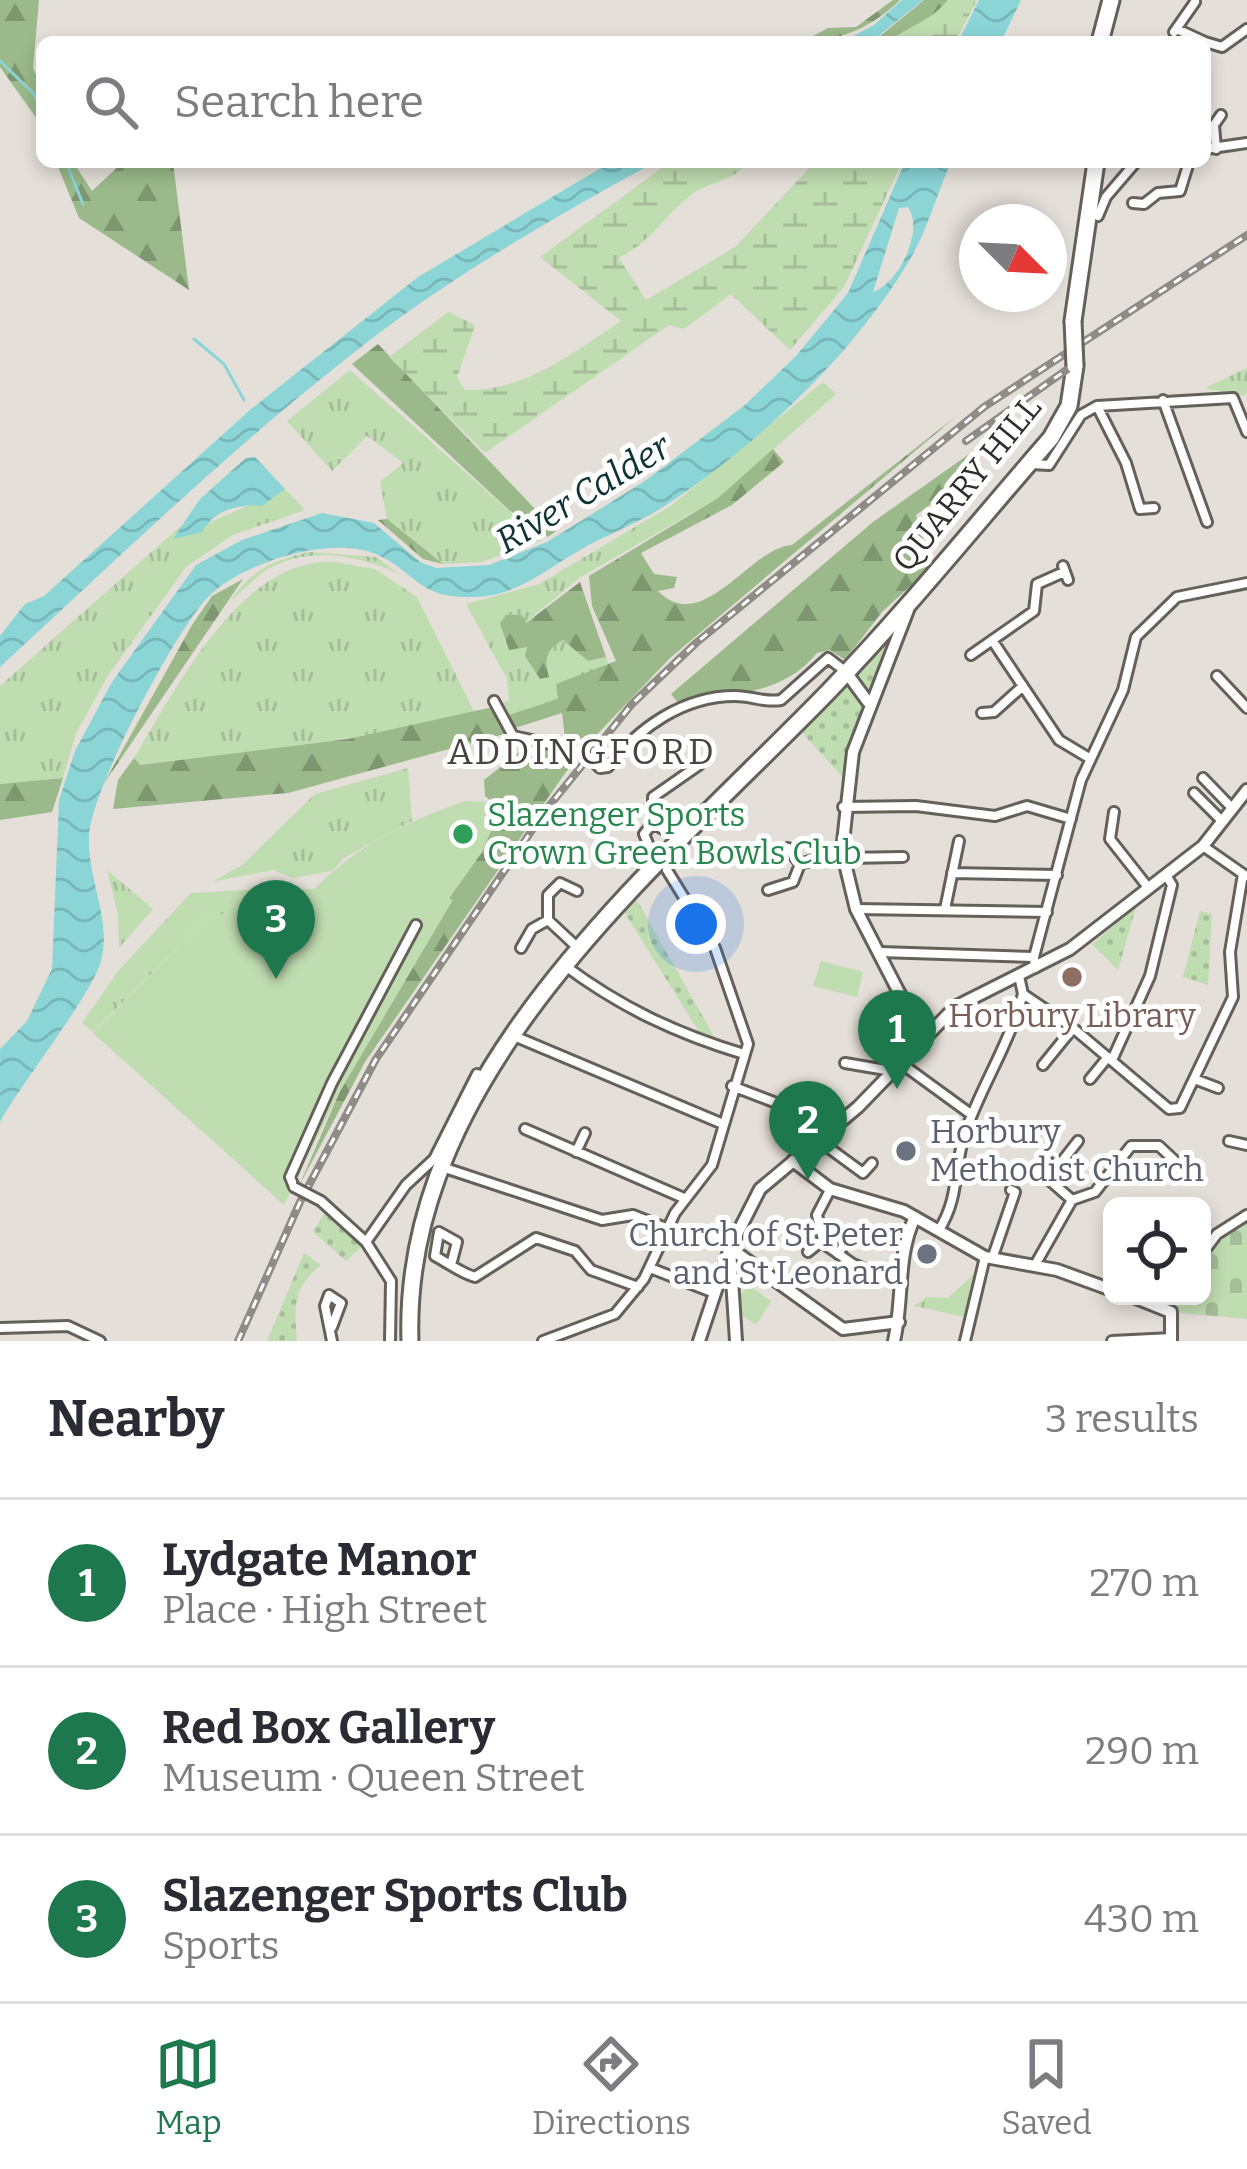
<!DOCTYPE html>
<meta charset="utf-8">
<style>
:root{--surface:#fff;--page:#f7f7f7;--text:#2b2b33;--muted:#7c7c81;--line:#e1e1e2;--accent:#1e784d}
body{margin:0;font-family:Bitter,serif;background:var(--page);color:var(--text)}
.controls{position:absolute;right:36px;bottom:36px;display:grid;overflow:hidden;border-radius:18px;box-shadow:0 6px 18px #0003}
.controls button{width:108px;height:108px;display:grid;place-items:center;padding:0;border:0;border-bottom:3px solid var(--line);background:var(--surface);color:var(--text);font:60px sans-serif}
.compass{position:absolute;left:959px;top:204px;width:108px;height:108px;border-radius:50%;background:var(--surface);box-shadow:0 6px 18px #0003;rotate:114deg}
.you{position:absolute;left:696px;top:924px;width:42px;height:42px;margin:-30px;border:9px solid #fff;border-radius:50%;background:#1a73e8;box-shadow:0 0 0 18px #1a73e833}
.badge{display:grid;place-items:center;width:78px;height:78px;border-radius:50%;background:var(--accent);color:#fff;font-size:39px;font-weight:700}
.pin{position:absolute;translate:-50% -99px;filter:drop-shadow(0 3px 6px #0008)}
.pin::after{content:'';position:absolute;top:63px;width:42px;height:36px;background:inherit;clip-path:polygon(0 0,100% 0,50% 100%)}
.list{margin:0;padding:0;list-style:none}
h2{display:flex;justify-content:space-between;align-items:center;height:156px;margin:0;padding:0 48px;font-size:51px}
h2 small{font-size:39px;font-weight:400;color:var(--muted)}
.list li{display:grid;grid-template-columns:78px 1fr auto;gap:36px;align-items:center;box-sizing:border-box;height:168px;padding:0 48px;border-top:3px solid var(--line)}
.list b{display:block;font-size:45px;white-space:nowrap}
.list p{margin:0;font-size:39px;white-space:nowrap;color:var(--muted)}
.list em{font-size:39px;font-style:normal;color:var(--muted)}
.icon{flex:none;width:66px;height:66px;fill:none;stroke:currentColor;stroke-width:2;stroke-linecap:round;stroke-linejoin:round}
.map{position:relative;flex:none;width:1247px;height:1341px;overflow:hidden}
.search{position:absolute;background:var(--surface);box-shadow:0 6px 18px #0003;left:36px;right:36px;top:36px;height:132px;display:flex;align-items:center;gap:30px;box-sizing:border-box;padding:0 42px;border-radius:18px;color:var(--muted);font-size:45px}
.sheet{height:660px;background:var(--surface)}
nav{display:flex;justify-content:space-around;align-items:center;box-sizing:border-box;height:168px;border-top:3px solid var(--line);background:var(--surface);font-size:33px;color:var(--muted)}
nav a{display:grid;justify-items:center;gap:6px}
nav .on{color:var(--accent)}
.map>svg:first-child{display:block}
</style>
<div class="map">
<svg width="1247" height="1341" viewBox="0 0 1247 1341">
<defs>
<pattern id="grass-tufts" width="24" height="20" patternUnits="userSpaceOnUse" patternTransform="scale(3)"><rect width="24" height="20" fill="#c0dcb1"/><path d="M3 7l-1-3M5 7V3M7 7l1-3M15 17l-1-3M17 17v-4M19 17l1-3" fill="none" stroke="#a5bd98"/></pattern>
<pattern id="forest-firs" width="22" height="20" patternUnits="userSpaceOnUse" patternTransform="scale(3)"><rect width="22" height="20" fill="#9bb98a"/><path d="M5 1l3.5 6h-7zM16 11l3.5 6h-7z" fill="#7f9771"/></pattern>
<pattern id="wetland-marsh" width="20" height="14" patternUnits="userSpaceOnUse" patternTransform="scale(3)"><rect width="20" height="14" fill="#c0dcb1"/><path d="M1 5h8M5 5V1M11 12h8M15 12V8" fill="none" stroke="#a5bd98"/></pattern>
<pattern id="cemetery-stones" width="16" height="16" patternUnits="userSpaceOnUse" patternTransform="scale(3)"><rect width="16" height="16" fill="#c0dcb1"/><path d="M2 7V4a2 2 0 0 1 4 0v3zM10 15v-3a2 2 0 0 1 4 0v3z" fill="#a5bd98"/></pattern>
<pattern id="park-dots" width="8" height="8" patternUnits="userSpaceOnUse" patternTransform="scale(3)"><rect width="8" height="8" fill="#c0dcb1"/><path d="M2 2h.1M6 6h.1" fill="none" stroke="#a5bd98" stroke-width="1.8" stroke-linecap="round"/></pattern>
<pattern id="water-waves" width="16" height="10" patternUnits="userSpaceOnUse" patternTransform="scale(3)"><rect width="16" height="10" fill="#8bd5d7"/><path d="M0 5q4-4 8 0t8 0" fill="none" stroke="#78b7b9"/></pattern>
</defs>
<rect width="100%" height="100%" fill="#e5dfd9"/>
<!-- grass -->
<path fill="url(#grass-tufts)" d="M1247 368V394L1242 396 1205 388Z
M350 370 542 540 482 562 443 564 387 519 380 482 403 463 367 436 332 471 287 421Z
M823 382 836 394 718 498 579 578 525 623 531 665 544 661 550 647 563 640 588 661 606 657 609 665 559 699 506 716 499 705 509 700 507 679 466 604 539 584 672 505Z
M285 489 305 510 233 535 186 567 109 674 76 733 63 778 0 784V686L192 516 175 538Z
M309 552 376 557 399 574C358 555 309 546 268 569 255 576 244 591 231 600 252 570 273 560 309 552Z
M335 562 375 569 417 597 476 715 348 739 139 765 134 758C176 689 242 556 335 562Z
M408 768 412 821 344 858 332 871 293 878 273 870 212 882 242 865 315 794Z
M107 870 153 909 119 948 118 914Z
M246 890 220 917 213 912 93 1032 82 1023 118 971 191 893Z
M975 1273 964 1317 915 1306 926 1297 948 1298Z"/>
<!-- forest -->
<path fill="url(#forest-firs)" d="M0 0H39L33 68 42 89V126L0 67Z
M893 0H900C874 26 839 42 802 42L828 28 856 27Z
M924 0H948C932 20 900 42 873 42Z
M56 162H73L92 191 123 162H173L189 290 79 218Z
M378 344 556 531 548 537 509 510 352 364Z
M959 414 670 658 584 748 565 738 562 713 515 728 506 716 558 699 556 684 616 661 592 606 589 576 718 498 773 449 784 462 732 505 641 553 654 574 677 577 674 588 658 591C703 637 750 547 792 545Z
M972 452 983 467 916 515 932 566 882 612 845 660 830 650 817 653C782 696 731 693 679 704L671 694 873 522Z
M387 519 443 564 423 559 378 520Z
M243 579 103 785 192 625 212 596Z
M580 582 606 657 588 661 563 640C546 649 544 659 549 677L540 679 525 656 527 647 509 650 500 623 506 615H522L526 623Z
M493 707 508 733 288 793 113 809 118 780 134 758 140 765 348 739Z
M556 744 577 756 365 1062 299 1186 340 1091 452 901 449 898 482 852 500 809 485 796 484 780 528 745Z
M63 778 52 812 0 820V784Z"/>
<!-- wetland -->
<path fill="url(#wetland-marsh)" d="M948 0H977L955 42H888C910 25 930 22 948 0Z
M670 162H748C734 182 709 181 691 195 663 217 653 240 619 258L646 300 735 247 815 162H902L844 287 790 350 731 294 684 329 669 325 485 453 389 357 448 312 475 325 457 378 465 390C529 390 570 354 621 321L540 257Z"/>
<!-- cemetery -->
<path fill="url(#cemetery-stones)" d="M1247 1215V1319L1171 1312 1177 1296H1202C1202 1247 1205 1242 1247 1215Z"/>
<!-- park -->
<path fill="url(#park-dots)" d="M911 601 847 782 795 725Z
M630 888 720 1047 706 1043 618 902Z
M1136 907 1118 970 1092 944Z
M1200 911 1212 914 1208 985 1183 977Z
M326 1211 364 1244 346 1261 313 1232Z
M304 1253 321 1265C293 1286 294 1308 297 1341H267Z"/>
<!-- pitch -->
<path fill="#c0dcb1" d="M465 801 495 802 500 809 482 852 449 897 452 901 340 1091 284 1205 93 1033 214 911 220 916 246 890 314 889C356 846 408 821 465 801Z
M821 961 863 972 857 997 813 986Z
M747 1284 771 1301 756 1325 741 1314 740 1297Z"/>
<!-- water -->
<path fill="url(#water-waves)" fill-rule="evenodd" d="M902 0H923L871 42H842L874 25Z
M979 0H1021L1001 42H958Z
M611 162H655C567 210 480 260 398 319 256 424 130 547 0 667V636L25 604 44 596 251 409 418 277Z
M905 162H951C938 191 928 227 913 254 859 350 753 450 660 509 634 525 606 535 580 550 545 570 517 596 474 597 418 599 417 573 378 555 332 534 244 562 209 596 176 629 90 792 89 836 87 878 112 920 101 961 91 996 22 1082 0 1122V1049L27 1021 52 969 59 800 75 751 112 682 196 565 242 540 322 513 374 523 420 562 436 568 489 565 547 542 645 481 745 405 796 356 848 293ZM908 207C925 231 898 284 873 292L899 208Z
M255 457 285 489 262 506C239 503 213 511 202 532L173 539 200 499 246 458Z"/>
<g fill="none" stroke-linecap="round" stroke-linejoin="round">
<!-- stream -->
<path stroke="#8bd5d7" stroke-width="3" d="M0 61 34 94 42 111
M66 162 83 204
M194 339 224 364 244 400"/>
<!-- minor casing -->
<g stroke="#65605a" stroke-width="14">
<path id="minor" d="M1179 30 1205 42
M1174 32 1195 2
M1205 42 1222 47 1247 29
M1205 149 1247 143
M1216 149 1214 125 1221 115
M1133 203 1144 204 1158 193 1180 191 1189 162
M1098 216 1106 197 1136 162
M1163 400 1207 522
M1097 406 1126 463 1140 509 1154 508
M1032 464 1049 465 1081 415 1097 406 1233 398 1247 432
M1063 566 1068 580
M992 640 1059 740 1089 758
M971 655 1034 611 1037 584 1064 572
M1217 676 1247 708
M494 701 513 736 582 751
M982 713 994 712 1023 686
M600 768 608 767C638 728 683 696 735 696 752 696 765 703 781 700L828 658 845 671
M1203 778 1232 808
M1194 793 1222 821
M843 807 916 806 995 816 1027 806 1071 819
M1114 812 1110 839 1147 886
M679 839 653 823V797L699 765
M1203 846 1246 876
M788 848 800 864
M651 851 644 834 653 823
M844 858 903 857
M952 873 1057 875
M768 890 793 882 800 864 842 851
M857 909 1047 912
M945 909 959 841
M548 920 578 948
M521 948 532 929 548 920V895L560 883 577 891
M880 952 1034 957
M564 965C620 1007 677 1034 744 1054
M1035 968 1034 957 1081 780 1123 690 1136 637 1177 597 1247 583
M1023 994 1073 1028 1169 1109 1180 1108 1233 997 1230 952 1243 874
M514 1036 723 1124
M1112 1060 1150 976 1172 885 1166 875
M845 1063 892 1071
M902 1064 972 1115
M1043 1065 1073 1028
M1090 1079 1108 1057
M1197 1080 1218 1088
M732 1086 800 1112 827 1132
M525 1129 686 1199
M818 1140 863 1173 872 1163
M1229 1141 1247 1145
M576 1152 585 1133
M445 1168 602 1220 633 1215 666 1228
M1038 1170 1072 1200
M1049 1178 1078 1141
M294 1187 290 1177 332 1083 416 925
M830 1190 817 1215 824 1244 853 1264 902 1284
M1072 1200 1095 1192 1131 1146H1159L1175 1161
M321 1201 366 1242
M939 1230C960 1196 953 1170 965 1133 979 1092 1003 1054 1017 1013L1023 994 1019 976
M808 1252 823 1240
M838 1254 850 1236 859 1240
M1202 1254 1217 1234 1247 1215
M992 1259 1015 1192 1011 1190
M451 1265 457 1242 439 1232 435 1256C448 1263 461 1273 475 1277L536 1238 575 1251 591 1270 638 1287
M1035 1265 1072 1200
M650 1268 712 1292
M332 1327 341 1303 329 1295 325 1306 332 1341
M0 1328 68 1326 100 1341
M390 1341 391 1281 366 1242 406 1185 434 1159 477 1074 486 1078
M543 1341 615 1314 644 1279 675 1213 712 1165 748 1044 715 948 667 870
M965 1341 985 1257
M1112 1341 1172 1338"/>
</g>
<!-- tertiary casing -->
<g stroke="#65605a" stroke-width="16">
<path id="tertiary" d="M793 1161 830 1189 904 1211 985 1257 1057 1270 1112 1290
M1131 1296 1171 1312V1341
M699 1341 730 1248 843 1329 899 1322
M894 1341C904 1298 896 1257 915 1217"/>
</g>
<!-- secondary casing -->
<g stroke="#65605a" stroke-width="16">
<path id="secondary" d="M908 610 853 752 842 851 856 909 924 1041
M846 672 868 702
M736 1341 730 1248 760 1189 858 1107 955 1007 1070 949 1203 846 1247 790"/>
</g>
<!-- trunk casing -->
<g stroke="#65605a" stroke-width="21">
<path id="trunk" d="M1100 42 1111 0
M1073 321 1096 162
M410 1341C401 1073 658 867 828 692 906 611 977 523 1051 438L1069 406 1075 366"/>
</g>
<!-- minor -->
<use href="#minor" stroke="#fff" stroke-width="8"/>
<!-- tertiary -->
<use href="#tertiary" stroke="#fff" stroke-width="10"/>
<!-- secondary -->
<use href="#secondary" stroke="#fff" stroke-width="10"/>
<!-- trunk -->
<use href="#trunk" stroke="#fff" stroke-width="15"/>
<!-- rail casing -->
<g stroke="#8f8b87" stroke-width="8">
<path id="rail" d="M966 441 1079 361
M238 1341 300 1202 376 1059 545 811 632 704 696 643 984 407 1247 235"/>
</g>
<!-- rail -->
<use href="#rail" stroke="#fff" stroke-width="3" stroke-dasharray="9" stroke-linecap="butt"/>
<!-- minor-bridge casing -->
<g stroke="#65605a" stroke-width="14" stroke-linecap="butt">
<path id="minor-bridge" d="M582 751 600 768
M294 1187 321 1201"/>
</g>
<!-- trunk-bridge casing -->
<g stroke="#65605a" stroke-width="21" stroke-linecap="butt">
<path id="trunk-bridge" d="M1073 321 1075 366"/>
</g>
<!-- minor-bridge -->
<use href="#minor-bridge" stroke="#fff" stroke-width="8"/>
<!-- trunk-bridge -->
<use href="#trunk-bridge" stroke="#fff" stroke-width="15"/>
</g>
<!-- markers -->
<circle fill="#2e9e5b" stroke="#fff" stroke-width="4.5" cx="463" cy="834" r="12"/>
<circle fill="#8d6e63" stroke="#fff" stroke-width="4.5" cx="1072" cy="977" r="12"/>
<g fill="#6b7280" stroke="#fff" stroke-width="4.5">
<circle cx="906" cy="1151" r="12"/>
<circle cx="927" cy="1254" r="12"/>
</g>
<g text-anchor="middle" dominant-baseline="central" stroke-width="10" stroke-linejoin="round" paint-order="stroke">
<!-- street labels -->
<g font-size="33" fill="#302e2c" stroke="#fff">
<text transform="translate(967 484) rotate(-51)">QUARRY HILL</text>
</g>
<!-- leisure labels -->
<g font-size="33" fill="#27864d" stroke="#fff" text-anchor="start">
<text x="487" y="815">Slazenger Sports<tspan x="487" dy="38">Crown Green Bowls Club</tspan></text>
</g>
<!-- education labels -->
<g font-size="33" fill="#785e54" stroke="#fff">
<text x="1072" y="1016">Horbury Library</text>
</g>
<!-- worship labels -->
<g font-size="33" fill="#5b616d" stroke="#fff" text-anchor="start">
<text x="930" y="1132">Horbury<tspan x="930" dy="38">Methodist Church</tspan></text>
<text x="903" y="1235" text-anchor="end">Church of St Peter<tspan x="903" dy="38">and St Leonard</tspan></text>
</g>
<!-- water labels -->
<g font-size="36" font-style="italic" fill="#0f3435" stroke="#fff">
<text transform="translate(583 494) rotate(-31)">River Calder</text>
</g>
<!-- neighbourhood labels -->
<g font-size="36" letter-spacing="3" fill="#49443f" stroke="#fff">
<text x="582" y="752">ADDINGFORD</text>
</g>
</g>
</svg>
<div class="controls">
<button><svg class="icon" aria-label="locate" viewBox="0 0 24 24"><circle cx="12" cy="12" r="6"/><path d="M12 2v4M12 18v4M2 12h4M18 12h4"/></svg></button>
</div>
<svg class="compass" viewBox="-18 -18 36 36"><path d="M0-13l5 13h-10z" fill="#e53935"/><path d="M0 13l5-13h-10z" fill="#7c7c81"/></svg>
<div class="you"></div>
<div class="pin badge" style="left:897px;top:1089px">1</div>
<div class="pin badge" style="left:808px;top:1180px">2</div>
<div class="pin badge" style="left:276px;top:979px">3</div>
<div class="search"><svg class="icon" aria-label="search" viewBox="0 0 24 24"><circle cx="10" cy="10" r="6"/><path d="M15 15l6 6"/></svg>Search here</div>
</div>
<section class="sheet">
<h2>Nearby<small>3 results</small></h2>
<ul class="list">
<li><span class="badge">1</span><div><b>Lydgate Manor</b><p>Place · High Street</p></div><em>270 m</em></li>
<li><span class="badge">2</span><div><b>Red Box Gallery</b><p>Museum · Queen Street</p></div><em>290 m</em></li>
<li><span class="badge">3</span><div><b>Slazenger Sports Club</b><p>Sports</p></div><em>430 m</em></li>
</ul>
</section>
<nav>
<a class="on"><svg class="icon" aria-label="map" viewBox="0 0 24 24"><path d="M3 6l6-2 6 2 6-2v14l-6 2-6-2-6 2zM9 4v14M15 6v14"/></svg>Map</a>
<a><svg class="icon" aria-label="directions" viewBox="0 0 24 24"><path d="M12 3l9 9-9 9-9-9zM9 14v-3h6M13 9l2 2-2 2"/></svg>Directions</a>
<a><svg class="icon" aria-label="saved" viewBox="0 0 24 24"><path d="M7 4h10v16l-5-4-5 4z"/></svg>Saved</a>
</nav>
